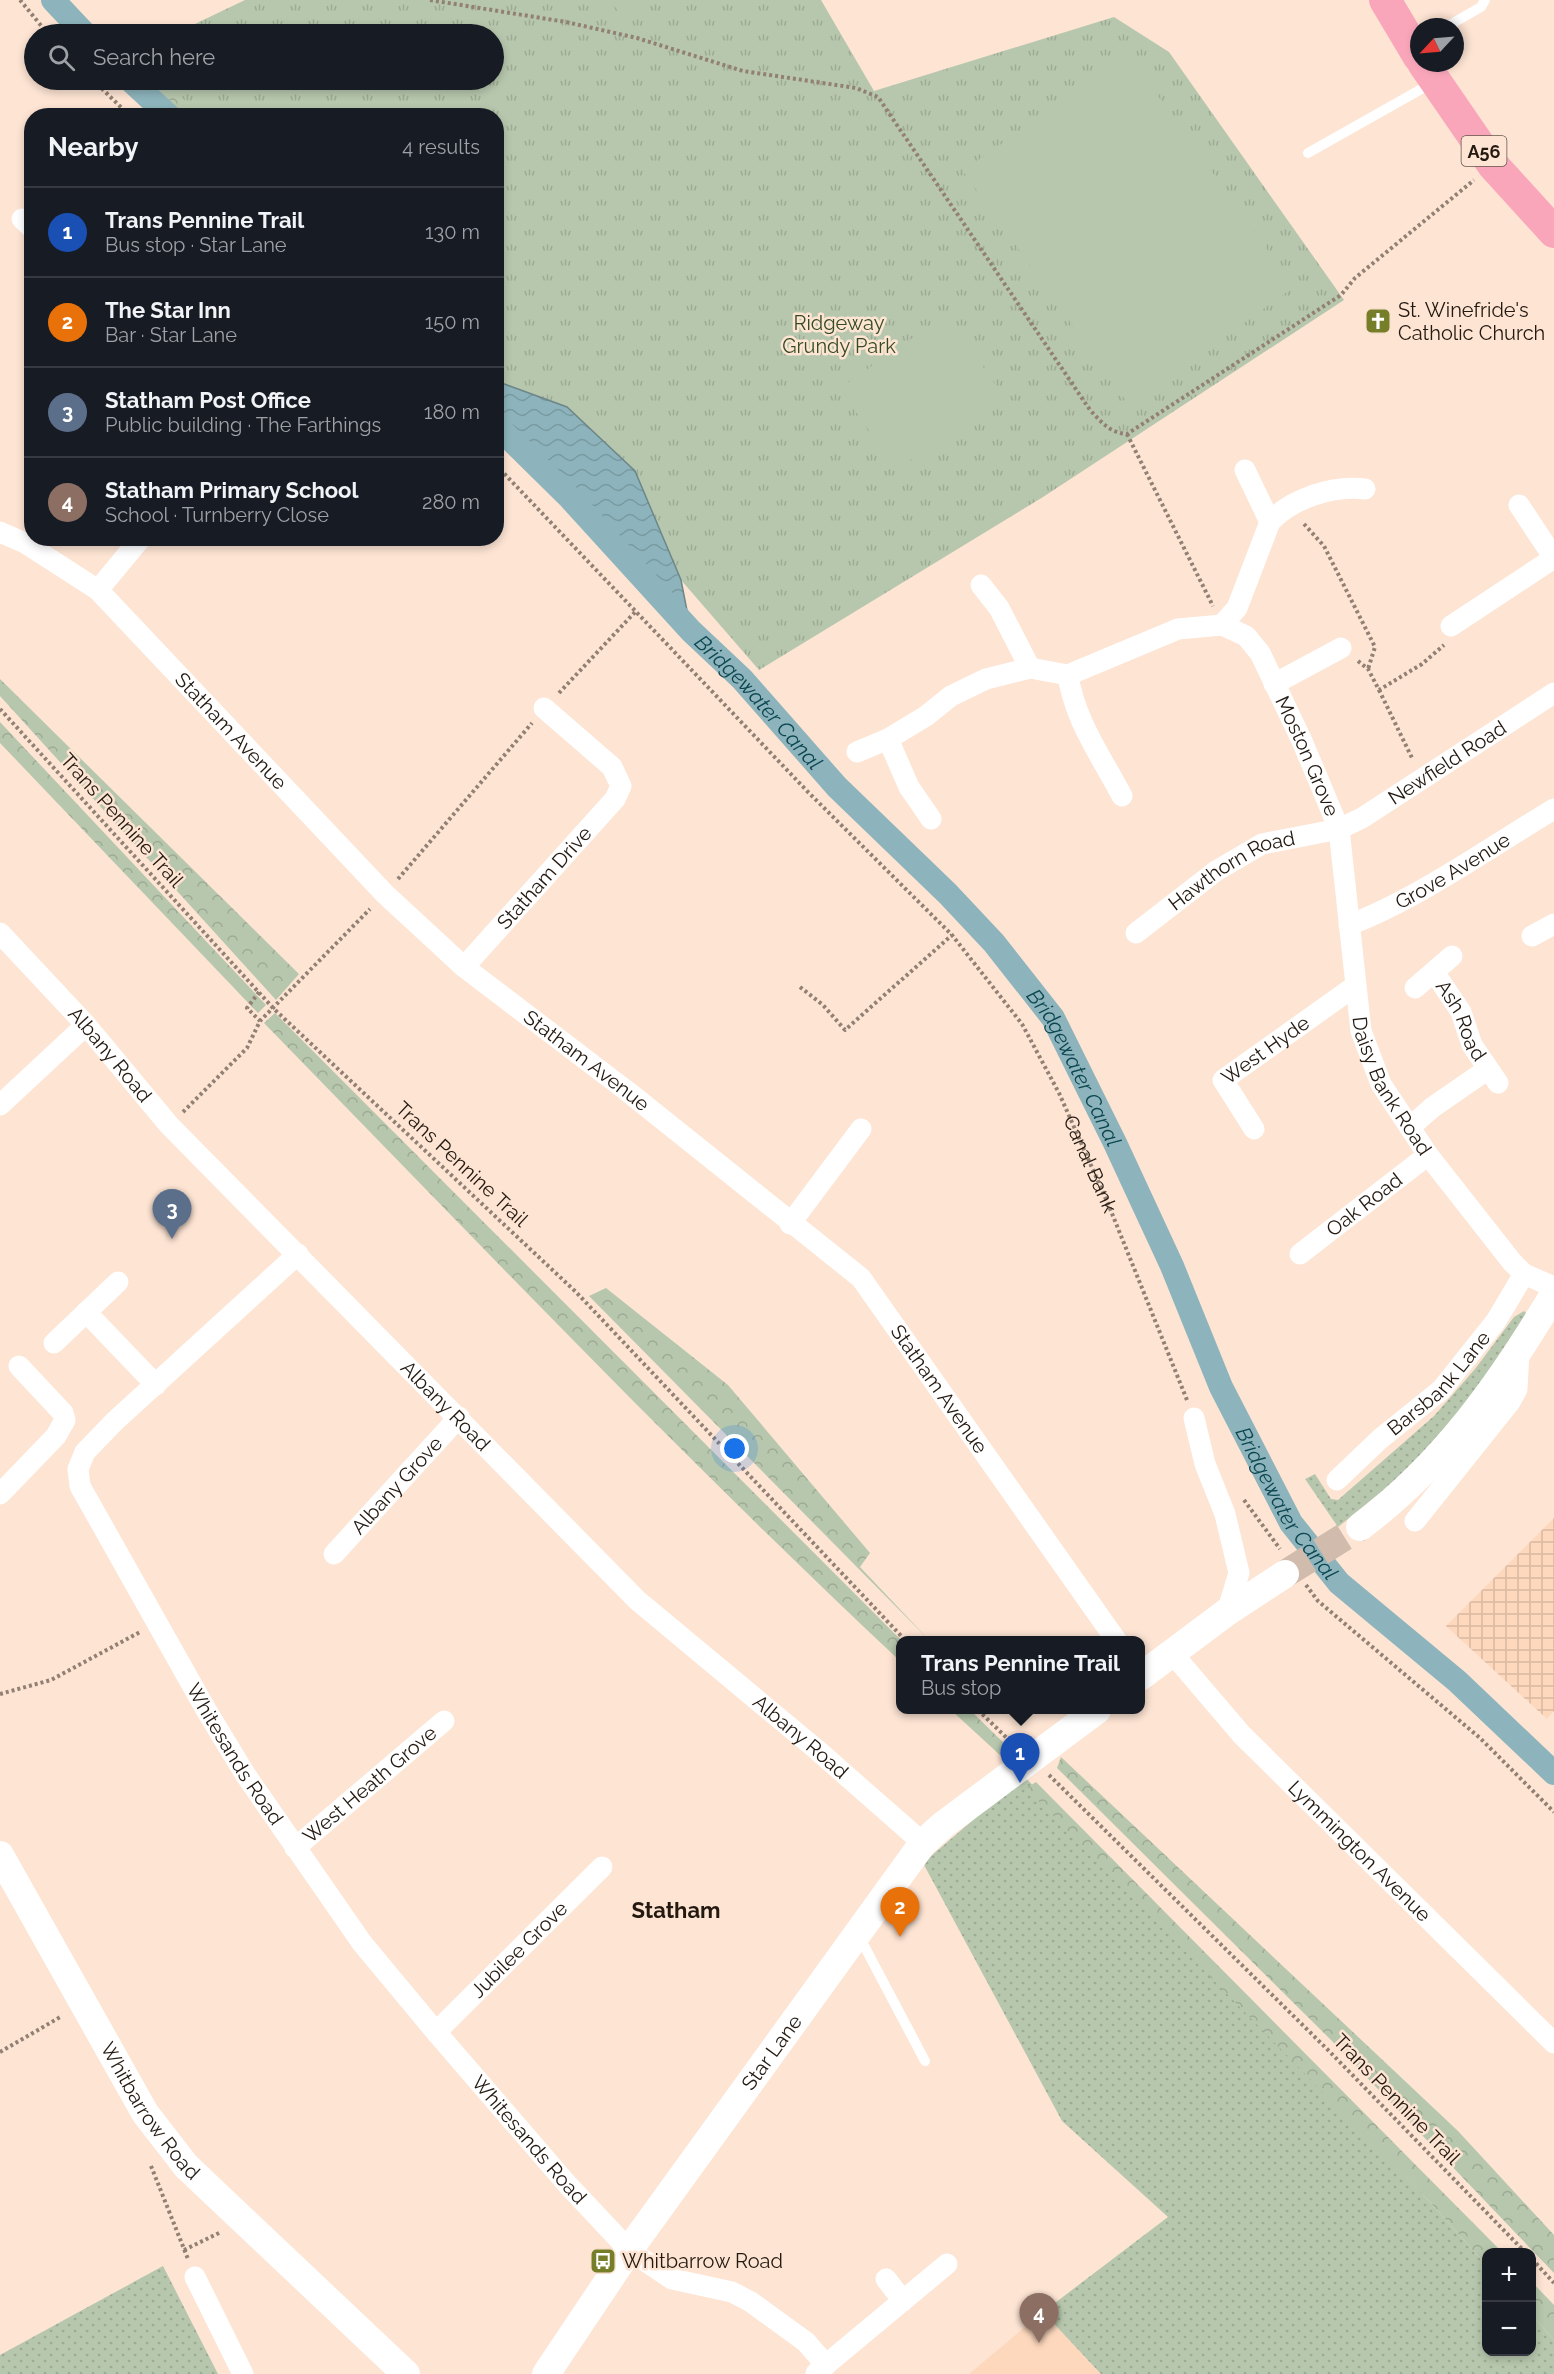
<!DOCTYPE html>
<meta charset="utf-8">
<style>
:root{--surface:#171b24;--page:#20242c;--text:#f1f3f6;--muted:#9ea1a6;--line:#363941;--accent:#0f766e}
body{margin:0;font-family:Raleway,sans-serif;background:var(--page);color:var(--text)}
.controls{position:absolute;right:18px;bottom:18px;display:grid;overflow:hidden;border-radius:12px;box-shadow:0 3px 9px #0003}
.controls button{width:54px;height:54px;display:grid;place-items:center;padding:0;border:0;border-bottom:2px solid var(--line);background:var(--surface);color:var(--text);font:30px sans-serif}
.compass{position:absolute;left:1410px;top:18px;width:54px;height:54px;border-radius:50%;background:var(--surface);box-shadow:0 3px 9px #0003;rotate:244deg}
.you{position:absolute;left:735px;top:1449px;width:21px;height:21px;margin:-15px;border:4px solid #fff;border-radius:50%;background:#1a73e8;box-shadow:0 0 0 9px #1a73e833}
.badge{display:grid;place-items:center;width:39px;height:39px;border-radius:50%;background:var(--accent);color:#fff;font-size:20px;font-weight:700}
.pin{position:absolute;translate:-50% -50px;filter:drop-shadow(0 2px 3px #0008)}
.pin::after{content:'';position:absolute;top:32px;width:21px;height:18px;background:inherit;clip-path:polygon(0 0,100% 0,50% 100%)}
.popup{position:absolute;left:896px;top:1636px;width:249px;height:78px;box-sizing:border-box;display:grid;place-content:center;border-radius:12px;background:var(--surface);filter:drop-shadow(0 2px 4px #0005);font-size:20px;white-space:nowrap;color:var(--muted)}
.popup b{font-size:22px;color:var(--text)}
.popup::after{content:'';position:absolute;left:50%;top:100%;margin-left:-12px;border:12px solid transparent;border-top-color:var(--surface)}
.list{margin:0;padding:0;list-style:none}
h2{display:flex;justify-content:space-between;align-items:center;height:78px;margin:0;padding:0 24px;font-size:26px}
h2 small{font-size:20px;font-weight:400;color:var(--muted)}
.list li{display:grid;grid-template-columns:39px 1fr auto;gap:18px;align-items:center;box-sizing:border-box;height:90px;padding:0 24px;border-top:2px solid var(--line)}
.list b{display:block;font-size:22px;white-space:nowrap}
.list p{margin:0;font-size:20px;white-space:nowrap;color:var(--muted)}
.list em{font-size:20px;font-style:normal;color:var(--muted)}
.icon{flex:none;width:33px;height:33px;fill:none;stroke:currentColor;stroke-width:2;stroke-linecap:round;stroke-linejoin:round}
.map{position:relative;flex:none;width:1554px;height:2374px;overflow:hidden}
.search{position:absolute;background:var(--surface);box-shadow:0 3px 9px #0003;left:24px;top:24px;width:480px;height:66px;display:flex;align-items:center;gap:15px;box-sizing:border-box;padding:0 21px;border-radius:33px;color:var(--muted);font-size:22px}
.panel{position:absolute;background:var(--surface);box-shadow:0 3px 9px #0003;left:24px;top:108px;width:480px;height:438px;border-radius:24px}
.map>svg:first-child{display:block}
</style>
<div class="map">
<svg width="1554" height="2374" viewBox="0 0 1554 2374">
<defs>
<pattern id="industrial-grid" width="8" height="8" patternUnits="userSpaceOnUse" patternTransform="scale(1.5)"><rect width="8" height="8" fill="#fdd8bd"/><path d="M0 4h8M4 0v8" fill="none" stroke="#d9b9a1"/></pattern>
<pattern id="grass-dots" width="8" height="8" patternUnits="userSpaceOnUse" patternTransform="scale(1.5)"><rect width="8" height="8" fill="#b7c7ad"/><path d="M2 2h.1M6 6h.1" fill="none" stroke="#9daa94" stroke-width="1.8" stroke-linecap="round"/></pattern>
<pattern id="forest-crowns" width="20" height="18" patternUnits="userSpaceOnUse" patternTransform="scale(1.5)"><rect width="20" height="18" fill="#b7c7ad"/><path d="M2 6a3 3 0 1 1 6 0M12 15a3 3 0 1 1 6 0" fill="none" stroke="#9daa94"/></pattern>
<pattern id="park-tufts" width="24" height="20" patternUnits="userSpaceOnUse" patternTransform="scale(1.5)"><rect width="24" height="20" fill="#b7c7ad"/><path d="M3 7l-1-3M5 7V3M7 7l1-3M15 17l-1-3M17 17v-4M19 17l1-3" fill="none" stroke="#9daa94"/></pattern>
<pattern id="water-waves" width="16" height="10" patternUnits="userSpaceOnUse" patternTransform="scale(1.5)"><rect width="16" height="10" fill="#8db4bc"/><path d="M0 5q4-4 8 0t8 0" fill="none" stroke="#799aa1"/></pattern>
</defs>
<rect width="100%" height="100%" fill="#fde4d3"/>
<!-- built -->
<path fill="#fdd8bd" d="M1043 2312 1101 2374H969Z"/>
<!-- industrial -->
<path fill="url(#industrial-grid)" d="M1554 1518V1711L1547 1719 1446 1626Z"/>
<!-- grass -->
<path fill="url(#grass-dots)" d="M1524 1311 1528 1315 1475 1393 1407 1471 1338 1527 1305 1479 1315 1474 1331 1499 1338 1500 1434 1416 1475 1369 1514 1317Z
M1024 1776 1429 2201 1486 2265V2352H1532V2315L1554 2340V2374H1101L1043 2312 1168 2217 1062 2121 923 1863Z
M163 2266 218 2374H0V2355Z"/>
<!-- forest -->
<path fill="url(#forest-crowns)" d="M130 80H215L208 115H170Z
M0 679 299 974 276 1000 0 696Z
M0 722 266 1005 258 1013 0 743Z
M275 1013 901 1640 900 1661C681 1456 474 1238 264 1023Z
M606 1288 728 1385 870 1553 860 1567 929 1640 589 1296Z
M951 1710H970L1009 1748 1001 1756Z
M1061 1757 1458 2131 1554 2235V2273L1331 2040 1057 1768Z
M1036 1782 1502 2252H1486V2265L1429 2201 1026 1788Z
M1532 2282 1554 2305V2340L1532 2315Z"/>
<!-- park -->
<path fill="url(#park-tufts)" d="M245 0H821L874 91 1114 17 1169 52 1344 300 1043 497 759 670 681 580 635 471 567 407 497 381 496 116 201 115 163 80H494V34H174Z"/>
<!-- pitch -->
<path fill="#b7c7ad" d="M610 0H648L624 19Z
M1128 54 1294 287 1129 405 963 171Z
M947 314 1003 396 896 470 840 388Z"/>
<!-- water -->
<path fill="url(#water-waves)" stroke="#6d8689" stroke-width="1.5" d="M496 381 567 407 635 471 681 580 691 631 569 497 497 425Z"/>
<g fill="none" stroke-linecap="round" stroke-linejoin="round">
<!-- canal -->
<g stroke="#8db4bc" stroke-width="24">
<path d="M53 0 85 34"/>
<path d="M130 80 169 116"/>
<path id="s1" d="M496 425 569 497 691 631 742 679 837 787 948 894 994 943 1053 1018 1115 1143 1172 1266 1221 1387 1291 1523 1339 1583 1457 1681 1554 1773"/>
</g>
<!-- secondary-tunnel -->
<path stroke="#d1bbac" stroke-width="28" stroke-dasharray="28 14" stroke-linecap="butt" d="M1285 1574 1360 1527"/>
<!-- path -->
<g stroke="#918073" stroke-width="4" stroke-dasharray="3 3" stroke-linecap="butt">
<path d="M20 0 48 34"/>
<path d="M430 0 566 22 637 38 743 71 856 88 878 97 1090 410C1101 422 1110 433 1127 434L1341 295 1355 278 1474 180"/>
<path d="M93 80 130 116"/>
<path d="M1127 434 1213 606"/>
<path id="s2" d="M496 465 808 792 952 935 1022 1024 1059 1093 1109 1206 1187 1400"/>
<path d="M1304 524 1324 546 1375 647 1368 669"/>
<path d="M1358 661 1368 669 1379 690 1422 664 1444 645"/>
<path d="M1379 690 1413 760"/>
<path d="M559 693 636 611"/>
<path d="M0 709 274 1009 576 1292 905 1640"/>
<path d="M398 879 532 723"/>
<path d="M800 987 823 1005 845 1030 952 935"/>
<path d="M259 992 247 1008 260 1021"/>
<path d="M183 1112 247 1048 260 1021 370 909"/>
<path d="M1244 1500 1280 1549"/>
<path d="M1306 1585 1318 1601 1480 1738 1554 1812"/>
<path d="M0 1694 51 1680 140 1632"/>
<path d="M978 1710 1012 1743"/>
<path d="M1049 1775 1329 2051 1525 2252"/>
<path d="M0 2052 62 2016"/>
<path d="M151 2166 188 2259"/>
<path d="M184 2250 221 2232"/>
<path d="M1532 2259 1554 2283"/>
</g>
<!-- lane -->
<path stroke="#fff" stroke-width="10" d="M1446 27 1481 7 1485 0
M1308 153 1432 83
M859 1936 925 2061"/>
<!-- street -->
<g stroke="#fff" stroke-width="21">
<path d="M22 219 32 228"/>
<path d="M1245 470 1270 522"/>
<path d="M1519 505 1554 558"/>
<path id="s3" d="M0 532 25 543 98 590 385 894 464 967 627 1091 861 1278 1116 1640"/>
<path d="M981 585 999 608 1030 668"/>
<path d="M98 590 141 538"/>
<path id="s4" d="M1222 625 1246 636 1260 653 1302 741 1339 829 1361 1031 1381 1084 1428 1155 1512 1262 1524 1274 1554 1287"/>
<path d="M1222 625 1237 608 1270 522C1292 498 1334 485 1365 489"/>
<path d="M1451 626 1554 558"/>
<path d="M1068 675C1074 719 1102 758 1122 796"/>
<path d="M1274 684 1341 648"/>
<path d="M888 739 909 787 931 819"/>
<path d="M857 752 888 739 926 716 951 696 986 679 1030 668 1068 675 1178 629 1222 625"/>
<path id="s5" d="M1349 925C1416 900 1492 846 1554 809"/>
<path id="s6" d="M0 933 86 1025 169 1125 637 1600 816 1749 923 1843"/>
<path id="s7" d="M1136 933 1216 871 1262 844 1339 829 1362 818 1554 693"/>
<path d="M1532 936 1554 924"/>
<path id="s8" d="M464 967 615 799 621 786 612 767 544 708"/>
<path id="s9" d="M1434 972 1461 1012 1472 1045 1498 1083"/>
<path d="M1415 988 1452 956"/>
<path d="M0 1105 86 1025"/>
<path d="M1410 1127 1433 1107 1488 1069"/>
<path id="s10" d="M1254 1129 1223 1080 1355 986"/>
<path d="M790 1224 861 1129"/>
<path id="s11" d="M298 1254 115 1421 85 1452 78 1469 80 1486 205 1708 245 1774 362 1943 436 2032 567 2184 629 2250 672 2279 732 2292 751 2302 806 2342 826 2365"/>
<path id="s12" d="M1300 1254 1428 1155"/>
<path d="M86 1312 156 1385"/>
<path d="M54 1343 118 1282"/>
<path d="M1194 1418 1205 1464 1225 1514 1239 1573 1227 1612"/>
<path id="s13" d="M1337 1480 1380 1439 1441 1390 1496 1321 1524 1274"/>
<path d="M0 1494 56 1436 65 1420 63 1413 19 1366"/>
<path d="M1415 1521 1510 1402 1517 1389 1519 1353"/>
<path id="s14" d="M334 1554 459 1417"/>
<path id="s15" d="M1172 1653 1242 1735 1554 2043"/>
<path id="s16" d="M295 1848 444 1721"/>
<path id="s17" d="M436 2032 602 1867"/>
<path d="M195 2277 243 2374"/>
<path d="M886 2279 903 2301"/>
<path d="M816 2373 947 2264"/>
</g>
<!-- secondary -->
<g stroke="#fff" stroke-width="28">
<path d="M1360 1527C1444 1464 1501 1383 1554 1294"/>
<path d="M1140 1677 1227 1612 1285 1574"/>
<path id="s18" d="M0 1855 145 2113 186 2166 406 2374"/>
<path id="s19" d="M546 2374 629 2250 923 1843 943 1825 1097 1710"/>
</g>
<!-- primary -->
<path stroke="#faa6ba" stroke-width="32" d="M1385 0 1419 57
M1423 63 1493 165 1554 232"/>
</g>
<!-- icons -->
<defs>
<g id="church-square" transform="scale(1.35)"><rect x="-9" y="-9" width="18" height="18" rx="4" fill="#767e29" stroke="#fde4d3"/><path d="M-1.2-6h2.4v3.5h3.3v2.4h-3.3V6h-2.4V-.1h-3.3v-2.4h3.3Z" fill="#fff"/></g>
<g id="bus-square" transform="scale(1.35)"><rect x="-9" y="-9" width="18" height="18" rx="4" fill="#767e29" stroke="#fde4d3"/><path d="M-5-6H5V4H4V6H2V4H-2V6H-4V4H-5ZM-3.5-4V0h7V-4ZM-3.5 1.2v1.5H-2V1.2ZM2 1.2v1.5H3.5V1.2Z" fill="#fff"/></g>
</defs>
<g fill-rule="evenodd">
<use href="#church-square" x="1378" y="321"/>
<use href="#bus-square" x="603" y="2261"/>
</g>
<g text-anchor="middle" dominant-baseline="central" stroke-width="5" stroke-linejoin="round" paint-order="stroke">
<!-- shield labels -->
<rect fill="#fde4d3" stroke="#64564b" stroke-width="1.5" x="1461.5" y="136" width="45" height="30" rx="4.5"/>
<g font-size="18" font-weight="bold" fill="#231911">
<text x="1484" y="151">A56</text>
</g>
<!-- poi labels -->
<g font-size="20" fill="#231911" stroke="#fde4d3" text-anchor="start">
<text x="1398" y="310">St. Winefride's<tspan x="1398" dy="23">Catholic Church</tspan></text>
<text x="622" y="2261">Whitbarrow Road</text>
</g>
<!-- park labels -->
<g font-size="20" fill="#334c22" stroke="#fde4d3">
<text x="839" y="323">Ridgeway<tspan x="839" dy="23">Grundy Park</tspan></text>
</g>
<!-- street labels -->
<g font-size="20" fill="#231911" stroke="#fde4d3">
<text stroke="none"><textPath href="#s3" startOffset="308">Statham Avenue</textPath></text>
<text stroke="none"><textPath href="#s4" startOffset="162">Moston Grove</textPath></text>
<text stroke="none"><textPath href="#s7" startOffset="360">Newfield Road</textPath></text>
<text transform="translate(122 820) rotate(48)">Trans Pennine Trail</text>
<text stroke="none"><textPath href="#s5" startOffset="117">Grove Avenue</textPath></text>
<text stroke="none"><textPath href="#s7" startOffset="116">Hawthorn Road</textPath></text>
<text stroke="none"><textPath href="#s8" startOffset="120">Statham Drive</textPath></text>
<text stroke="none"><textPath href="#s9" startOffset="56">Ash Road</textPath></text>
<text stroke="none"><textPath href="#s10" startOffset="110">West Hyde</textPath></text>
<text stroke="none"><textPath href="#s6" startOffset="164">Albany Road</textPath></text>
<text stroke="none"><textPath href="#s3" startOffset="794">Statham Avenue</textPath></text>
<text stroke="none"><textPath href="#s4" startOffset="507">Daisy Bank Road</textPath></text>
<text transform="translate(462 1164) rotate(43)">Trans Pennine Trail</text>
<text stroke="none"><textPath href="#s2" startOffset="924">Canal Bank</textPath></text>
<text stroke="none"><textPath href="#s12" startOffset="81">Oak Road</textPath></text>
<text stroke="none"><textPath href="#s13" startOffset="141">Barsbank Lane</textPath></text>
<text stroke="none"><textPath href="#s3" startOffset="1280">Statham Avenue</textPath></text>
<text stroke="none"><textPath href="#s6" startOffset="650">Albany Road</textPath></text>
<text stroke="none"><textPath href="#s14" startOffset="93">Albany Grove</textPath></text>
<text stroke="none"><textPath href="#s6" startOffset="1136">Albany Road</textPath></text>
<text stroke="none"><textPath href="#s11" startOffset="636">Whitesands Road</textPath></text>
<text stroke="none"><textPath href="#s16" startOffset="98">West Heath Grove</textPath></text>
<text stroke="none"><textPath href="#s15" startOffset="273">Lymmington Avenue</textPath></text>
<text stroke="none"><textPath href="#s17" startOffset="117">Jubilee Grove</textPath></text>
<text stroke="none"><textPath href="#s19" startOffset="393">Star Lane</textPath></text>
<text transform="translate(1397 2099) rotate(46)">Trans Pennine Trail</text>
<text stroke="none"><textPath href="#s18" startOffset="297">Whitbarrow Road</textPath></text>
<text stroke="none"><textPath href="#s11" startOffset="1122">Whitesands Road</textPath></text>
</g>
<!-- water labels -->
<g font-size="21" font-style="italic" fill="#0c4751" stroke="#fde4d3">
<text stroke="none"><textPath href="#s1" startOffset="382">Bridgewater Canal</textPath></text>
<text stroke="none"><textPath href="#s1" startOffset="868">Bridgewater Canal</textPath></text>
<text stroke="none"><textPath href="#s1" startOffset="1354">Bridgewater Canal</textPath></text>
</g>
<!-- quarter labels -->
<g font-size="22" font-weight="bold" fill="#231911" stroke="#fde4d3">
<text x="676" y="1910">Statham</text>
</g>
</g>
</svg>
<div class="controls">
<button>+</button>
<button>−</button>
</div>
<svg class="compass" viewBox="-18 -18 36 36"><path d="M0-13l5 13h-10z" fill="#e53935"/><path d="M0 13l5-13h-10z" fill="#9ea1a6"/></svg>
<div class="you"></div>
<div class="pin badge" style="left:1020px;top:1783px;background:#1a4fb4">1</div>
<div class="popup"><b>Trans Pennine Trail</b>Bus stop</div>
<div class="pin badge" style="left:900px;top:1937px;background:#e8710a">2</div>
<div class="pin badge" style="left:172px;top:1239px;background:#5c6f8a">3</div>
<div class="pin badge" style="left:1039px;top:2343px;background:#8d6e63">4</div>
<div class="search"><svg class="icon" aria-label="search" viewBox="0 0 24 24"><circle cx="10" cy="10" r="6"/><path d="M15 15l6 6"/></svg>Search here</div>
<section class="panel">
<h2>Nearby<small>4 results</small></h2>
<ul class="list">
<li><span class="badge" style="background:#1a4fb4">1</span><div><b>Trans Pennine Trail</b><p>Bus stop · Star Lane</p></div><em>130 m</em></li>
<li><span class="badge" style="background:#e8710a">2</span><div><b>The Star Inn</b><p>Bar · Star Lane</p></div><em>150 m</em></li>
<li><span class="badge" style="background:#5c6f8a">3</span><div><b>Statham Post Office</b><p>Public building · The Farthings</p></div><em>180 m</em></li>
<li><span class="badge" style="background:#8d6e63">4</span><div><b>Statham Primary School</b><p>School · Turnberry Close</p></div><em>280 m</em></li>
</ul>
</section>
</div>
